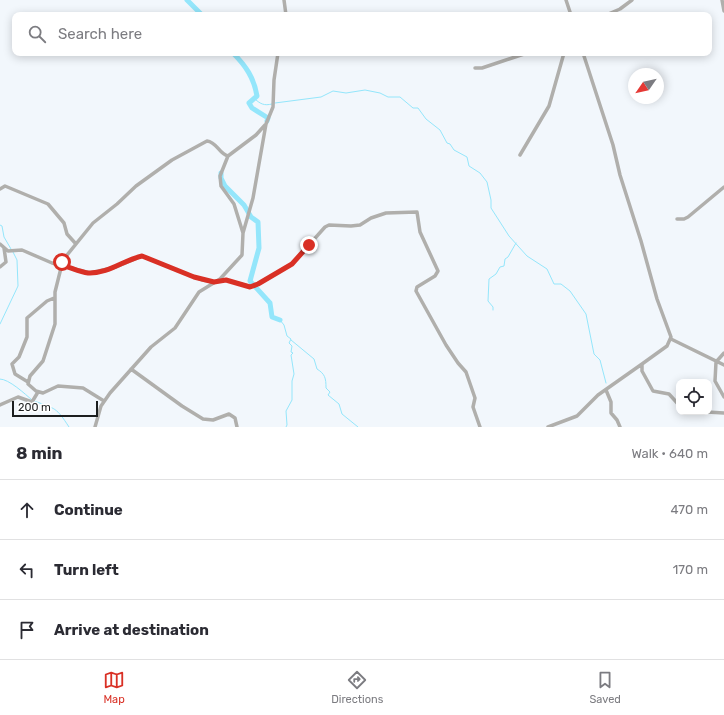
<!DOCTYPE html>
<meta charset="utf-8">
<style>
:root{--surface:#fff;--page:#f7f7f7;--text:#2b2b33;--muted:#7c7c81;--line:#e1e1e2;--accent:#d93025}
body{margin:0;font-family:Rubik,sans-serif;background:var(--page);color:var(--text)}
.controls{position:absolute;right:12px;bottom:12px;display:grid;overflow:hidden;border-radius:8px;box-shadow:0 2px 10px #0003}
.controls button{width:36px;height:36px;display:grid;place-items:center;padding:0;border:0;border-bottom:1px solid var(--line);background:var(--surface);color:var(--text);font:20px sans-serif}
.compass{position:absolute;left:628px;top:68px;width:36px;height:36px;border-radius:50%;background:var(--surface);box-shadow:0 2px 10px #0003;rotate:236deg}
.scale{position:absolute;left:12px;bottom:10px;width:86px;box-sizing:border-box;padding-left:4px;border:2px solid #1c1e1f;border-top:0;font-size:11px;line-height:14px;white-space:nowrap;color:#1c1e1f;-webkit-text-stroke:3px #fff;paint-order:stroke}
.stop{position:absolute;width:12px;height:12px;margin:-9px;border:3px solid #d93025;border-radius:50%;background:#fff}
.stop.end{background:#d93025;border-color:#fff;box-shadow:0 1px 4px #0008}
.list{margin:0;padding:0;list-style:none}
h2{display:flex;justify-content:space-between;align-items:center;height:52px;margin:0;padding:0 16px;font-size:17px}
h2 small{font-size:13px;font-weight:400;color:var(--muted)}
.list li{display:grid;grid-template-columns:26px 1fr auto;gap:12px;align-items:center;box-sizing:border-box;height:60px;padding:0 16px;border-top:1px solid var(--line)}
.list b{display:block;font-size:15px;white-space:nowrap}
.list em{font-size:13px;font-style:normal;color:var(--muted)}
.icon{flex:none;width:22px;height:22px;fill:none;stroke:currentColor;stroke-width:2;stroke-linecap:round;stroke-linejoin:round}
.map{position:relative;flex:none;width:724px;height:427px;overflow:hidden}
.search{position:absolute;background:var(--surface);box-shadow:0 2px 10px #0003;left:12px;right:12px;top:12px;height:44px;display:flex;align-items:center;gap:10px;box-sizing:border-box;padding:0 14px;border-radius:8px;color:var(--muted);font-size:15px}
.sheet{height:232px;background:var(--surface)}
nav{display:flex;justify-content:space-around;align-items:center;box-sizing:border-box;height:56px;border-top:1px solid var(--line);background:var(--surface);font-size:11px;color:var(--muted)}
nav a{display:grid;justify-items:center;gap:2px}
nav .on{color:var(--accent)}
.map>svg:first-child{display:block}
</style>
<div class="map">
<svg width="724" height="427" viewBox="0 0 724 427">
<rect width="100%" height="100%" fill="#f2f7fc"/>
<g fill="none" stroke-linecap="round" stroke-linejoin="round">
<!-- stream -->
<path stroke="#94e6fb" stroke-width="1" d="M254 98C260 104 264 106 272 104
M275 103 321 97 333 91 346 93 365 90 380 93 388 97H400L413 108H418L426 119 440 130 447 143 450 144 454 150 467 157 469 166 480 173 487 182 491 200V208L509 236 527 256 547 269 554 284H561L570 291 586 314 594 354 600 360 606 383
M0 225 2 226 4 237 11 249
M493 310V307L488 301 489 279 496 274 500 267 504 266 505 259 508 257 516 243
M280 320 284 325 287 336 291 339 289 343 292 346 291 352 293 353 291 355 294 374 292 381V400L286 411 287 425 286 427
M0 324 18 286 17 260 13 252
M291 340 314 359 317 369C325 374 326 378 326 388L330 392 328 395 339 404 342 414 358 427
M0 379C9 379 25 394 32 400
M34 401C56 409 56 407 69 427"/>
<!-- river -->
<path stroke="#94e6fb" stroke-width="5" d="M187 0 202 15
M233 53C246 66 254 78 257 96L249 103 252 108 268 118 267 121
M221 173V178L225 186 244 205 251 217 258 222 259 248 250 281 270 303 272 317 280 320"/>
<!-- minor -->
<path stroke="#b0afac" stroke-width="3.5" d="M284 0 286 15
M566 0 571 15
M722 0 724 11
M606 15 620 9 632 0
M583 53 613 145 620 175 641 241 657 299 671 337 667 346 642 364V371L653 391 669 394 679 405
M475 68H482L527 53
M520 155 549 106 564 53
M0 189 5 186 48 204 64 223 67 234 76 244
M677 219H684L688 217 724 187
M243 233 234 204 221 186 220 176 228 156 256 135 265 125
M0 244 8 251 22 250 52 263 90 273 116 267 142 256 202 280 214 282 226 280 248 286H255L292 264 325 227 329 225 351 226 360 225 371 218 386 213 417 212 420 232 438 271 435 276 417 287 416 291 446 345 458 363 466 372 475 398 473 407 480 427
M0 267 6 262 4 248
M671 339 724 365
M724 353 716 362 715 381 724 397
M131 369 182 406 203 419 213 420 229 414 235 418 237 427
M28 382 15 374 12 364 19 357 27 337V318L47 301 54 298
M606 390 611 402V413L617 420 620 427
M104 401 83 388 58 386 43 393 36 391 28 384 30 376 43 361 55 324V292L63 260 93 223 117 204 136 186 172 160 207 141C217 142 219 154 228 156
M0 405 18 397 32 402 38 392
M707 412 724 413
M95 427 101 406 110 393 151 347 175 328 199 292 220 279 242 255 243 233 253 198 266 124 273 107 274 80 278 53
M548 427 577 416 598 395 642 364"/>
</g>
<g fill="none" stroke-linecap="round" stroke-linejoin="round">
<!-- route -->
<path stroke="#d93025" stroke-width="5" d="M62 262 61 265C70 267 79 272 88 273 108 274 124 260 142 256L194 277 214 282 226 280 250 287 258 284 292 264 309 245"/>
</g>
</svg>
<div class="controls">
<button><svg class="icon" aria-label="locate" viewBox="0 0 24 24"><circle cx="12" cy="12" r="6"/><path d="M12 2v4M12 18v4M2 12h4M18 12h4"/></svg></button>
</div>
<svg class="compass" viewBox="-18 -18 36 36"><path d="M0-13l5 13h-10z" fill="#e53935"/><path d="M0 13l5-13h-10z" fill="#7c7c81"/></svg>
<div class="scale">200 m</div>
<div class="stop" style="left:62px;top:262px"></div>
<div class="stop end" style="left:309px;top:245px"></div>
<div class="search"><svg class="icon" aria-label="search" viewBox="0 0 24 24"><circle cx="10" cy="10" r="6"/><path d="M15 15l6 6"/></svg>Search here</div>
</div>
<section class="sheet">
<h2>8 min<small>Walk · 640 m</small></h2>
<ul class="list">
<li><svg class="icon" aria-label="ahead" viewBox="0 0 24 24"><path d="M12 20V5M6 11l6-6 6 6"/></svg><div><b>Continue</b></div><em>470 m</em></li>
<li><svg class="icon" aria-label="left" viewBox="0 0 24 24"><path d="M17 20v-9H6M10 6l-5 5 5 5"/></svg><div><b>Turn left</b></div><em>170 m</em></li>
<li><svg class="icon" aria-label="arrive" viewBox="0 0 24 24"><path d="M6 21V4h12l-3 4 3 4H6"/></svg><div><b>Arrive at destination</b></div></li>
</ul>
</section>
<nav>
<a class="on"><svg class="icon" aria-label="map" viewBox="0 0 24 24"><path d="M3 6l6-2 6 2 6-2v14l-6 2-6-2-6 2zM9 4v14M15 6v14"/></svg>Map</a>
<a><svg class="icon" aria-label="directions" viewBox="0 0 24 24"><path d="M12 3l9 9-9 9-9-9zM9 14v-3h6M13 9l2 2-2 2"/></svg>Directions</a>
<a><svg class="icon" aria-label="saved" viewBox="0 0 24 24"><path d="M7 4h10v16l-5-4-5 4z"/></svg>Saved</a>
</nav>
